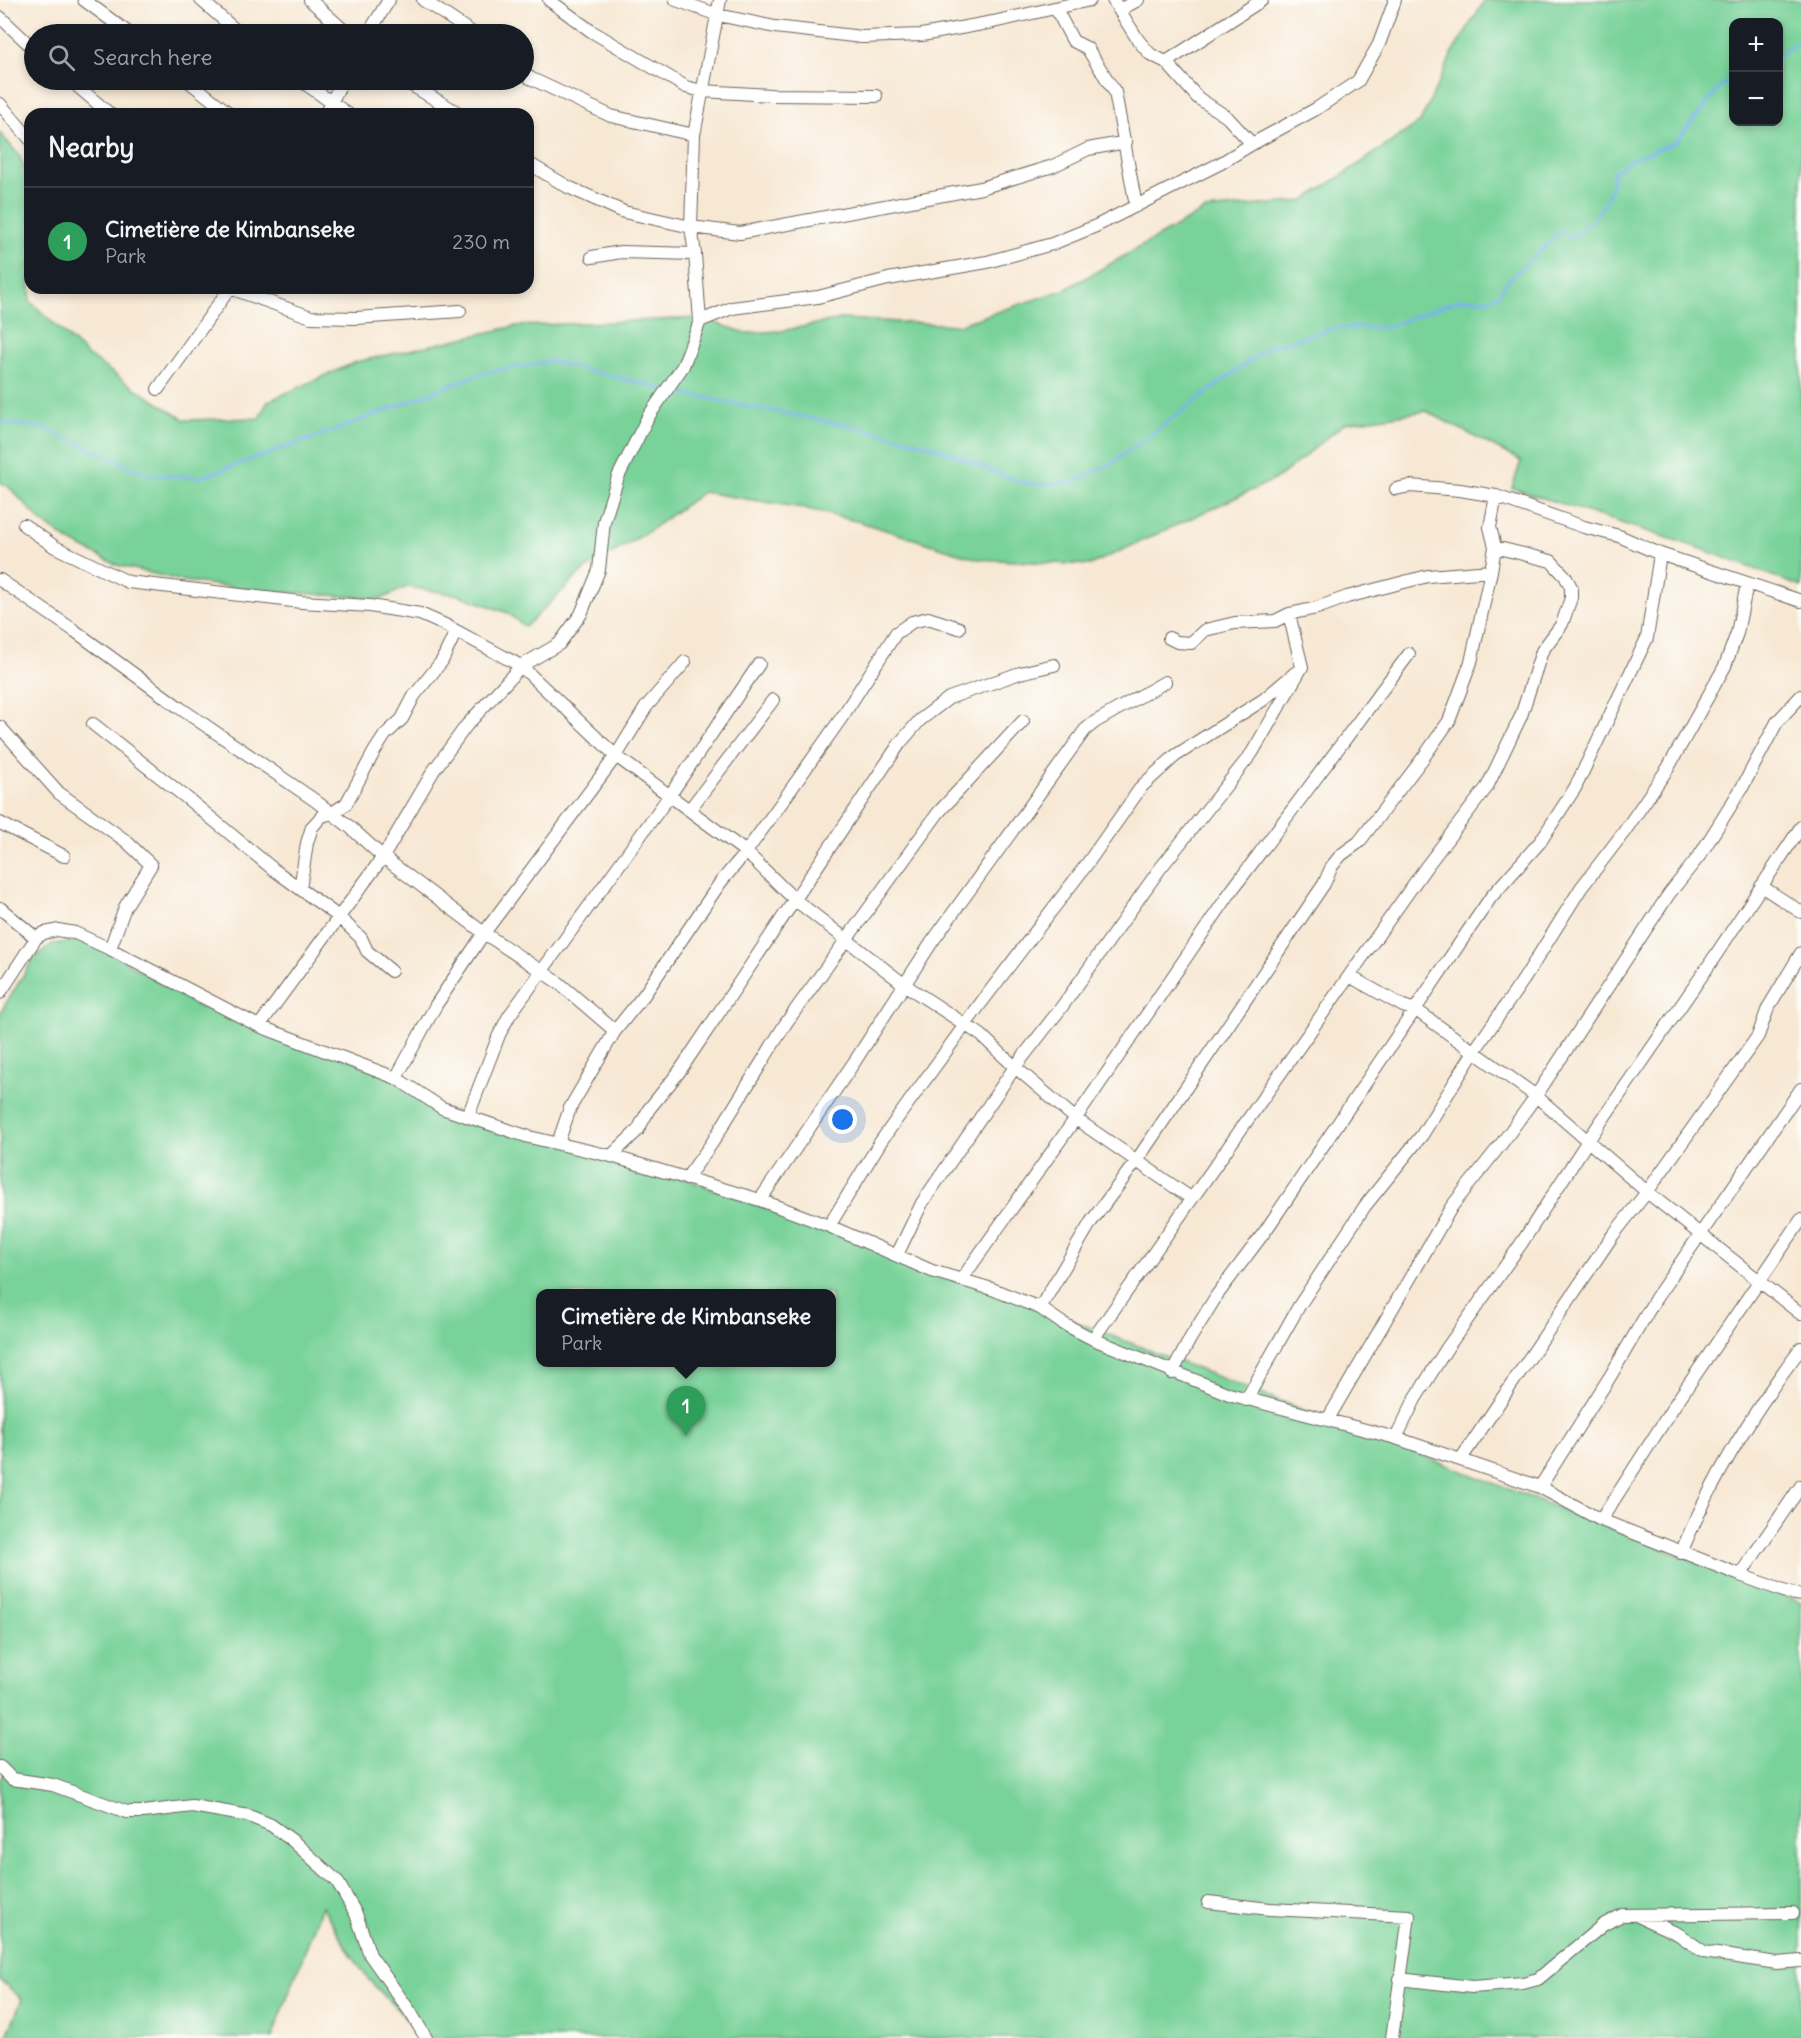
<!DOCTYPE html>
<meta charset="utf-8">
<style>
:root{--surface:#171b24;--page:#242831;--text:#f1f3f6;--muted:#9ea1a6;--line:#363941;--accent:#8c9099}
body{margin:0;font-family:Delius,sans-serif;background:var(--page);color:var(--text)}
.controls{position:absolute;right:18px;top:18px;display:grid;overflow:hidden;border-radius:12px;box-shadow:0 3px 9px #0003}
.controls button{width:54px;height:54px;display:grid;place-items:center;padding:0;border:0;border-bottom:2px solid var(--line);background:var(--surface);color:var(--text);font:30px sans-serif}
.you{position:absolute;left:843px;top:1120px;width:21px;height:21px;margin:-15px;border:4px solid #fff;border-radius:50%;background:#1a73e8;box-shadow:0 0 0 9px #1a73e833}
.badge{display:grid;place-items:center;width:39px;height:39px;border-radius:50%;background:var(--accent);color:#fff;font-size:20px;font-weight:700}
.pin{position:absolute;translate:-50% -50px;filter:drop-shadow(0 2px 3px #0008)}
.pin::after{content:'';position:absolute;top:32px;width:21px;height:18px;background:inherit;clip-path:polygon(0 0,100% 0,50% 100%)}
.popup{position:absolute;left:536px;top:1289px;width:300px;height:78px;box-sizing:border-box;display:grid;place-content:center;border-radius:12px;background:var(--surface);filter:drop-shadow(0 2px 4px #0005);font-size:20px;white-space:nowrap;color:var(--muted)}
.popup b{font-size:22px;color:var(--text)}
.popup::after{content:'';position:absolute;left:50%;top:100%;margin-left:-12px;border:12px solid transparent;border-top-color:var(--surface)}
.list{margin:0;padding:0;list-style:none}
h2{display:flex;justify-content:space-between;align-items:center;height:78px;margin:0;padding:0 24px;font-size:26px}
h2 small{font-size:20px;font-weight:400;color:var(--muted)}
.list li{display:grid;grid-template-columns:39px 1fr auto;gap:18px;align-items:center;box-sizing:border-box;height:108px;padding:0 24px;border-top:2px solid var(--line)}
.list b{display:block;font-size:22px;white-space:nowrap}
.list p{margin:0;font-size:20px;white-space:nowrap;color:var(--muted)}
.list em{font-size:20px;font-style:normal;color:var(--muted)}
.icon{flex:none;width:33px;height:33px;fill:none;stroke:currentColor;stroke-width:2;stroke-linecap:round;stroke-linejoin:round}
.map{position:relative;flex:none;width:1801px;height:2038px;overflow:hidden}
.search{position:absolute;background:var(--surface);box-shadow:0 3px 9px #0003;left:24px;top:24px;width:510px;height:66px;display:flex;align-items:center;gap:15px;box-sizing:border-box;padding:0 21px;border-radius:33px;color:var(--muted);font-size:22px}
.panel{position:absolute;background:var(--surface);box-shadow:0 3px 9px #0003;left:24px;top:108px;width:510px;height:186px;border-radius:18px}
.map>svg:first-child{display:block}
</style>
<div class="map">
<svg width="1801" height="2038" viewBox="0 0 1801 2038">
<rect width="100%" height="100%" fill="#fdfcf7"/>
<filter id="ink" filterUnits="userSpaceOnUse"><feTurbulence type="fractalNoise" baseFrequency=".0167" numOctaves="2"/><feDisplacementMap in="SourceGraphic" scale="12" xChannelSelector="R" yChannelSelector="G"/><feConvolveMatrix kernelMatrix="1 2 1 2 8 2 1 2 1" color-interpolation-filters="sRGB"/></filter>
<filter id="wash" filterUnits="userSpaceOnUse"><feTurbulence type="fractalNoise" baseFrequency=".008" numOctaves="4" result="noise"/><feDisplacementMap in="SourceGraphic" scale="24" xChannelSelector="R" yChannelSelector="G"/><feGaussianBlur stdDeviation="1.35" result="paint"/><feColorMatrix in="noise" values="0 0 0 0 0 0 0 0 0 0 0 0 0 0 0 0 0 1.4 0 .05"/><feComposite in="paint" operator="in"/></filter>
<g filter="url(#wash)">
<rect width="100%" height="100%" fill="#f7e8d4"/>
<!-- green -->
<path fill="#78d299" stroke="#4a775a" stroke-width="1.5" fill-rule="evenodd" d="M1485 0H1801V587L1702 549 1512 488 1521 461 1426 411 1345 423 1278 478 1090 565 978 559 860 522 803 508 703 492 646 533 584 570 525 627 508 613 459 595 407 587 381 599 246 589 183 581 117 565 66 539 41 521 8 486 0 483V133L18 154 30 178V301L87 355 130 385 185 420 259 418 268 401 356 362 516 326 701 318 746 333 781 331 841 319 958 325 1066 289 1205 210 1303 201 1359 164 1420 122 1454 50ZM1734 22H1778V122H1734Z
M89 939 197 1006 247 1019 396 1078 442 1108 686 1179 1040 1308 1801 1602V2038H418L404 2016 368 1979 346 1947 322 1906 272 2038H6L22 1999 0 1980V1780L4 1772 0 1767V1013L34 958 52 944ZM540 1294H831V1362H540Z"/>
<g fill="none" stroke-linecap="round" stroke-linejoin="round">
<!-- stream -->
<path stroke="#7db2eb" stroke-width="3" d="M1778 56 1801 40
M670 391 866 429 933 446 1009 478 1035 485 1073 482 1111 464 1267 348 1335 328 1388 327 1412 317 1462 299 1485 300 1498 295 1508 281 1560 232H1565L1569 238C1591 228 1614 197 1613 172L1630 160 1676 142 1720 87 1734 77
M0 422 43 428 150 475 201 477 341 428 482 373 551 361 664 389"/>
</g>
</g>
<g filter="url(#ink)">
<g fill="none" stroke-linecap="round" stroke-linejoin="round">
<!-- minor casing -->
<g stroke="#69635c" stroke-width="14">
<path id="minor" d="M84 0 130 34
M201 0 240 34
M310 0 348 34
M423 0 474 34
M549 0 591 31 686 87 702 91 771 95 876 96
M676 0 718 15 775 27 862 37 922 35 993 22 1090 0
M1113 0 1138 40 1150 54 1166 62 1198 98 1227 117 1252 144
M1056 9 1073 41 1087 48 1115 92 1136 206
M1119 10 1138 0
M0 17 34 49
M368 34 389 0
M1166 62 1262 0
M524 73 530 78 611 116 694 135
M70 80 110 114
M187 80 230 114
M300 80 348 114
M403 80 460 114
M0 104 30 139
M325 114 343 80
M528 163 568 187 624 212 691 227 740 233 981 188 1053 166 1088 149 1126 142
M592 257 621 252 695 254
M230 288 311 317 356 318 460 311
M700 321 732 308 818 297 888 279 987 262 1052 244 1096 226 1221 163 1252 144 1316 109 1358 81 1379 44 1395 0
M158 389 230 288
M1396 489 1410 486 1460 490 1496 496 1584 527 1619 536 1660 554 1801 601
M24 525 55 547 128 582 301 602 370 606 420 614 445 625 521 666 616 756 746 852 794 899 905 985 981 1035 1015 1067 1076 1119 1192 1199
M0 580 75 631 180 708 313 799 350 827 383 857 484 933 559 983 615 1031
M1169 638 1177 642 1191 643 1205 630 1235 623 1275 621 1289 614 1317 608 1347 597 1408 581 1428 576 1491 571
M93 724 188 799 273 869 339 917 361 938 367 951 391 971
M0 727 59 793 126 841 151 865 125 907 110 949
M690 809 773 700
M0 823 64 856
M1761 886 1801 912
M300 889 307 843 312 827 322 816 332 813 346 804 374 752 385 735 402 719 414 696 442 661 456 631
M0 908 36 938
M1349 976 1403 1006 1416 1010 1536 1096 1647 1192 1801 1314
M0 993 36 938 44 933 58 930 75 933 110 949 259 1026 396 1078 442 1108 529 1137 611 1156 760 1200 829 1226 932 1271 992 1289 1040 1308 1062 1323 1093 1339 1229 1394 1396 1438 1540 1487 1601 1520 1740 1575 1789 1593 1801 1595
M259 1026 383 857 434 770 466 726 521 666 559 644 581 614 599 570 604 522 618 477 648 417 683 366 700 321 695 254 691 227 694 135 720 0
M396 1078 436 1005 484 933 616 756 646 707 685 662
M468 1116 499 1035 509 1016 670 795 759 664
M558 1143 570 1108 615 1031 644 995 720 883 746 852 787 795 842 717 896 633 912 622 928 618 959 628
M611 1156 638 1130 649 1109 679 1072 900 743 920 720 949 698 1020 673 1054 665
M686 1179 712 1143 786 1023 938 813 1023 721
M760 1200 855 1061 932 942 1085 730 1095 722 1165 682
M829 1226 881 1141 909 1102 981 1003 1087 864 1142 786 1175 756 1263 700 1295 673
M897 1255 922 1203 1015 1067 1061 1008 1159 870 1252 753 1302 667 1289 614
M961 1280 1083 1108 1232 890 1409 654
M1040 1308 1091 1222 1137 1160 1324 884 1332 866 1341 855 1359 842 1423 758 1449 721 1471 662 1491 571 1495 547 1490 527 1496 496
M1093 1339 1426 867 1487 787 1521 716 1542 651 1562 624 1571 598V587L1565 576 1551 561 1495 547
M1172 1373 1190 1339 1217 1295 1266 1230 1491 897 1540 842 1575 788 1647 638 1660 554
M1246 1400 1299 1306 1365 1206 1422 1135 1475 1050 1524 979 1581 888 1624 832 1668 768 1725 666 1737 633 1747 584
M1328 1419 1452 1206 1502 1143 1536 1096 1669 894 1700 855 1743 786 1777 722 1801 696
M1396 1438 1415 1399 1447 1348 1521 1244 1589 1139 1705 971 1801 827
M1461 1459 1613 1235 1647 1192 1758 1036 1768 1008 1801 953
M1540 1487 1611 1375 1656 1298 1801 1089
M1601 1520 1676 1403 1801 1220
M1681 1553C1712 1479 1753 1411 1801 1348
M1740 1575 1801 1486
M0 1767 12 1779 53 1785 127 1812H143L192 1806 249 1816 271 1825 293 1841 337 1881 356 1914 370 1955 411 2013 426 2038
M1208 1902 1270 1909 1409 1916 1392 2038
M1636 1915 1678 1934 1704 1952 1710 1953 1777 1963 1801 1961
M1399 1979 1472 1987 1523 1983 1538 1979 1603 1925 1622 1915 1793 1913"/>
</g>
<!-- minor -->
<use href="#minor" stroke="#fff" stroke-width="12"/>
</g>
</g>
</svg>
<div class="controls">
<button>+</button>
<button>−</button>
</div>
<div class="you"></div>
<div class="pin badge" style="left:686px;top:1436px;background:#2e9e5b">1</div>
<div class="popup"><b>Cimetière de Kimbanseke</b>Park</div>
<div class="search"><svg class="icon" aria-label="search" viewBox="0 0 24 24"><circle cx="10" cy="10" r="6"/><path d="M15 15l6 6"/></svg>Search here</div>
<section class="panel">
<h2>Nearby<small></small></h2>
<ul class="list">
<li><span class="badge" style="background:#2e9e5b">1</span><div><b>Cimetière de Kimbanseke</b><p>Park</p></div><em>230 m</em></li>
</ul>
</section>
</div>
